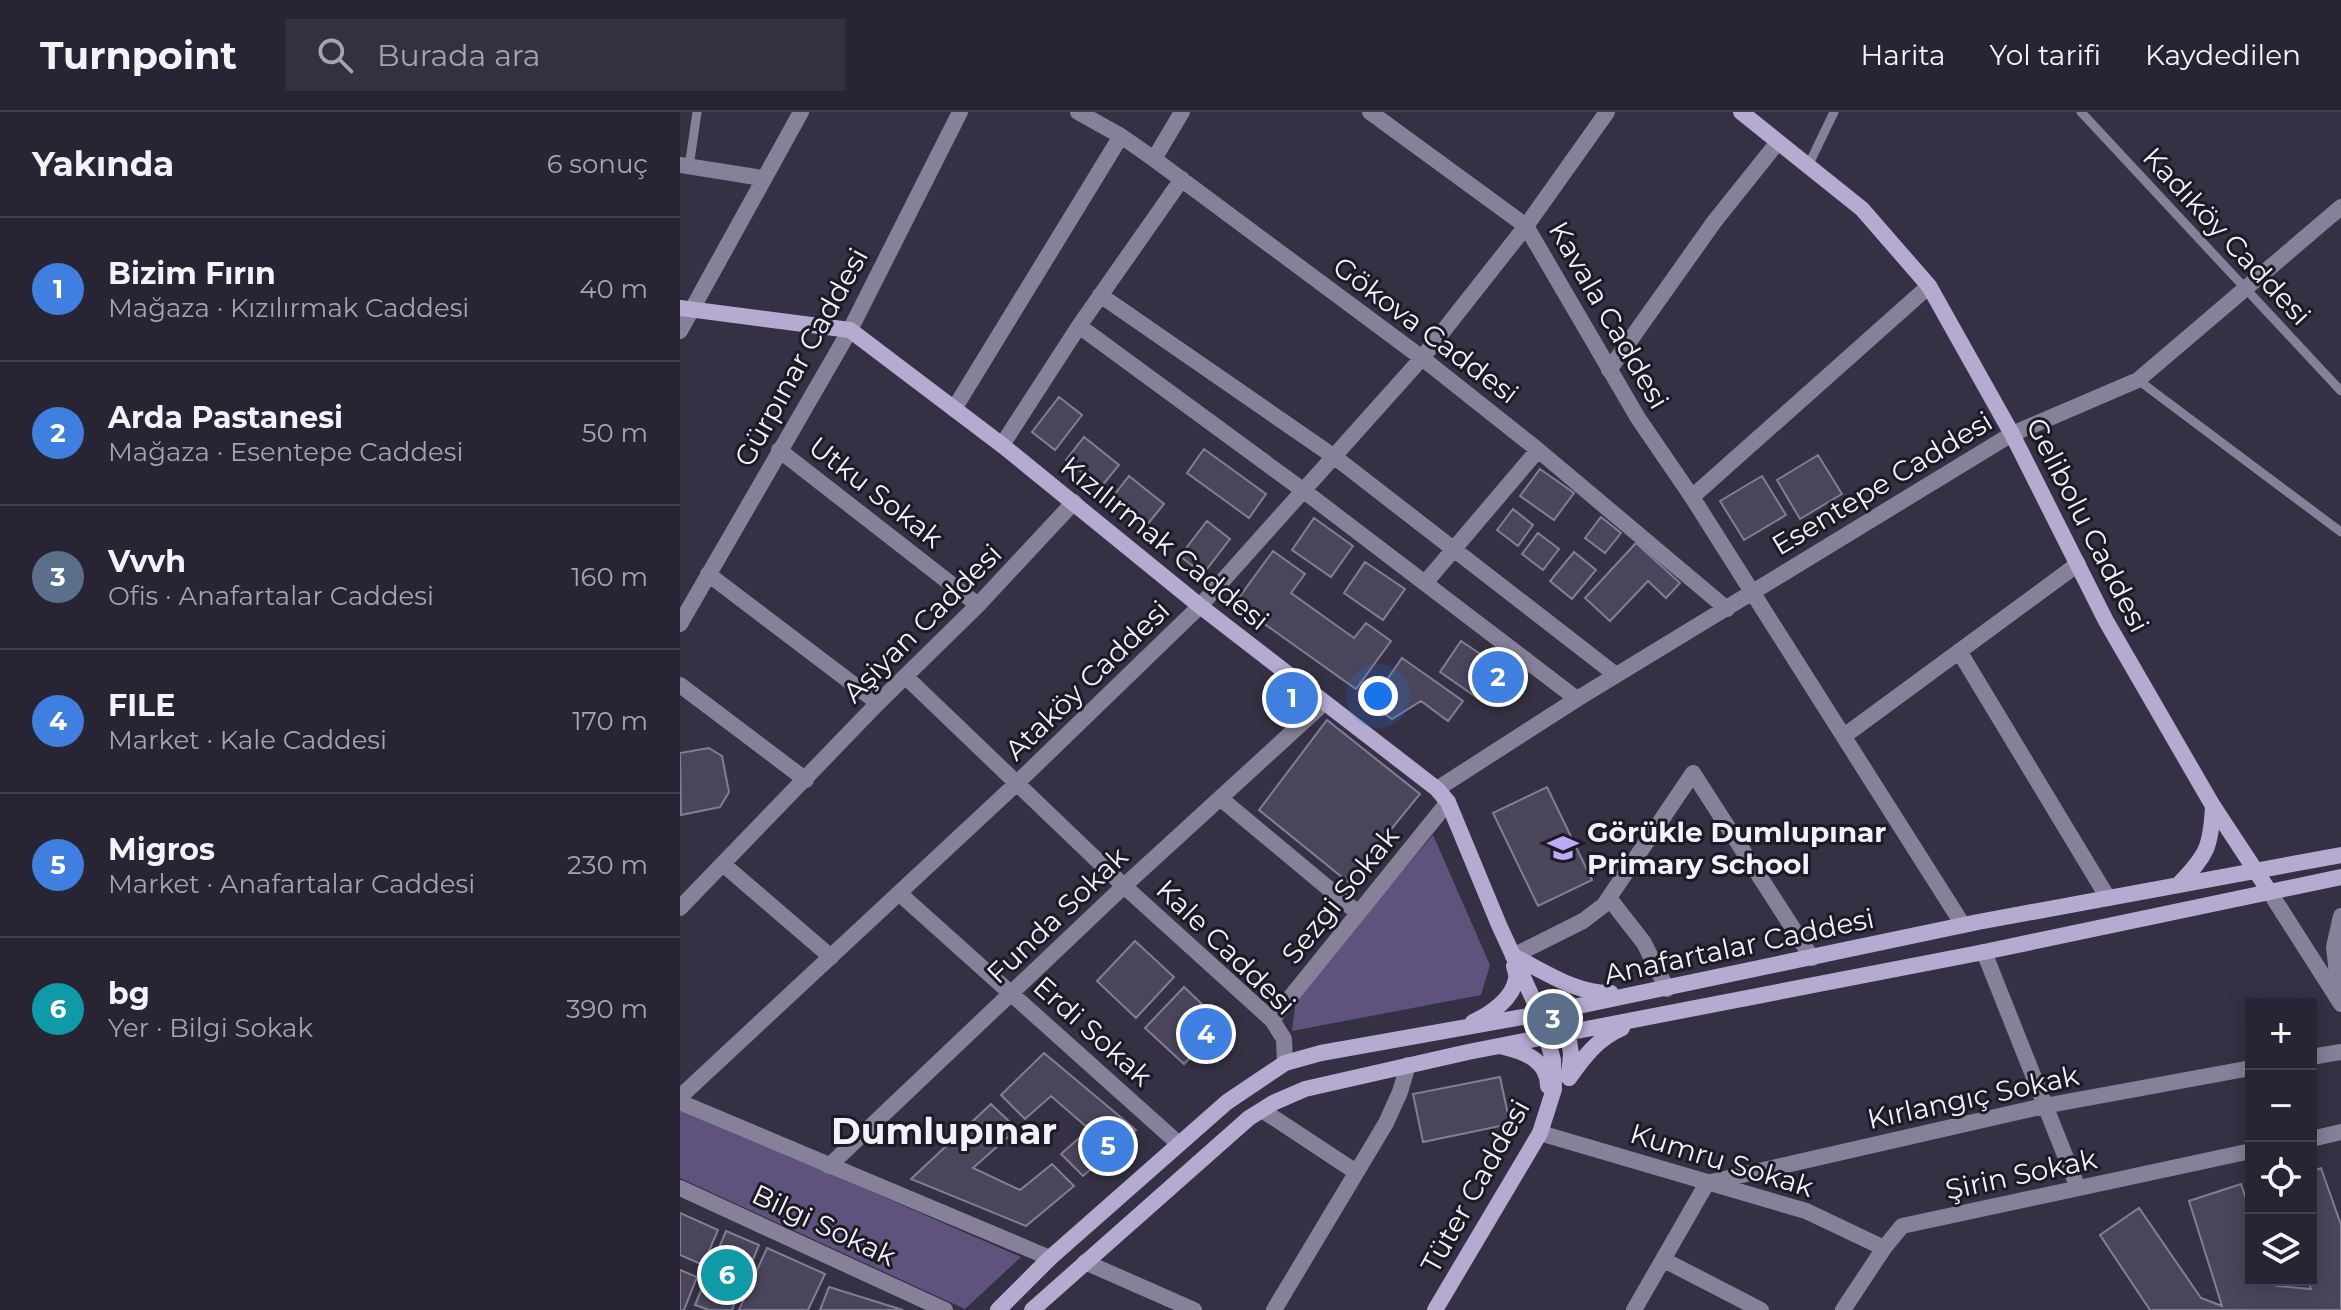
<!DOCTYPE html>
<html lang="tr">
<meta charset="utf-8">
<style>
:root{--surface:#282433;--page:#34303f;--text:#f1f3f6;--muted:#a5a4ac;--line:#44414e;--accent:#bea9f4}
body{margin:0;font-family:Montserrat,sans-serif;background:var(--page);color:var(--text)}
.controls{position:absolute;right:24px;bottom:24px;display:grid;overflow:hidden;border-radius:0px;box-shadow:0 4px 20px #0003}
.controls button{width:72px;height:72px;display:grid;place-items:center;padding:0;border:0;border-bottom:2px solid var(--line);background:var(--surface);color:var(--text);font:40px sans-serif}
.you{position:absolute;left:698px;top:584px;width:28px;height:28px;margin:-20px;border:6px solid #fff;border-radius:50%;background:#1a73e8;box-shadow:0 0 0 12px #1a73e833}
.badge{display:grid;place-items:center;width:52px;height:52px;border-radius:50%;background:var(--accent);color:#fff;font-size:26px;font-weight:700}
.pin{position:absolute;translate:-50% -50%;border:4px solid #fff;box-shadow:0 2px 8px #0006}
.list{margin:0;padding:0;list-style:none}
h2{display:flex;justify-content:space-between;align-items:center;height:104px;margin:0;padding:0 32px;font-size:34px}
h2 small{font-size:26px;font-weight:400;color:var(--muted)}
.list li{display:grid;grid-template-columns:52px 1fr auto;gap:24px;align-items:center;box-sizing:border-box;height:144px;padding:0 32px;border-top:2px solid var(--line)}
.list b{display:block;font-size:30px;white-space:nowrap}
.list p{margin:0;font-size:26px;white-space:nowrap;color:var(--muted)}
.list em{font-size:26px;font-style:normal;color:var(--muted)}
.icon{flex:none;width:44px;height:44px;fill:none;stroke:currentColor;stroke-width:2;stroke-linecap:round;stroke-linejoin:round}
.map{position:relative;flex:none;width:1661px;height:1198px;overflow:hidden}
header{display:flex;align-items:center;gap:48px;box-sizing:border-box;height:112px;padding:0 40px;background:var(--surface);border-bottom:2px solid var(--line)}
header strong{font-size:38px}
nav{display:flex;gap:44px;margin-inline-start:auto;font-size:28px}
.search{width:560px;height:72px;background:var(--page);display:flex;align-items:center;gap:20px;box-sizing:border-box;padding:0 28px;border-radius:0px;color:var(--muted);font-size:30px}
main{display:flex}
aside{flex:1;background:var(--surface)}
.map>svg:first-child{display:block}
</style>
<header>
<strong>Turnpoint</strong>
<div class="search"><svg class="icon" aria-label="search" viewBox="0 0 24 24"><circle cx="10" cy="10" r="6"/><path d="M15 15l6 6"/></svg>Burada ara</div>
<nav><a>Harita</a><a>Yol tarifi</a><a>Kaydedilen</a></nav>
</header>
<main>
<aside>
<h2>Yakında<small>6 sonuç</small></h2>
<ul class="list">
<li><span class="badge" style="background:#3f7fe0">1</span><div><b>Bizim Fırın</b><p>Mağaza · Kızılırmak Caddesi</p></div><em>40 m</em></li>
<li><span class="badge" style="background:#3f7fe0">2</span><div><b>Arda Pastanesi</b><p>Mağaza · Esentepe Caddesi</p></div><em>50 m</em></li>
<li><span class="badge" style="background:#5c6f8a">3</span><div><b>Vvvh</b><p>Ofis · Anafartalar Caddesi</p></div><em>160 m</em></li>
<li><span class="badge" style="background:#3f7fe0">4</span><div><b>FILE</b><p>Market · Kale Caddesi</p></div><em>170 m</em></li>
<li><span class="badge" style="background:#3f7fe0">5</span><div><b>Migros</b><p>Market · Anafartalar Caddesi</p></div><em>230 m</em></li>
<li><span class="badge" style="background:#0f9aa8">6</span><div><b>bg</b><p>Yer · Bilgi Sokak</p></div><em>390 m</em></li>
</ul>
</aside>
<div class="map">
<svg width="1661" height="1198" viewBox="0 0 1661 1198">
<rect width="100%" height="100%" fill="#363044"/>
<!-- green -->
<path fill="#5f537e" d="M753 723 810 853 801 883 612 919 616 886Z
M0 996 341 1145 285 1197 0 1066Z"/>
<!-- building -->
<path fill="#4b455b" stroke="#837d94" stroke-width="2" d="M379 285 402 303 375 338 352 320Z
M404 325 439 353 421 375 386 348Z
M524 337 586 382 569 406 507 361Z
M1138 343 1162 382 1120 407 1097 368Z
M860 357 894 381 874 408 840 384Z
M449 364 484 392 466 414 431 387Z
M1082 364 1106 403 1064 428 1040 389Z
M833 397 853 413 838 434 817 418Z
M921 405 941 421 925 441 905 426Z
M634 406 673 434 651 465 612 438Z
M527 409 550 427 523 462 500 444Z
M858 421 879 437 863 458 842 442Z
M956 431 1000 471 986 486 968 469 930 509 905 486Z
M593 439 625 462 611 481 674 526 686 511 711 529 676 577 555 491Z
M894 440 916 458 892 487 870 469Z
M685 450 725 477 703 508 664 481Z
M781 529 821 556 799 587 760 560Z
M722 546 783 589 768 609 741 589 712 607 690 592Z
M647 608 740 682 668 770 579 698Z
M29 636 42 644 49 680 40 695 1 703 0 641Z
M867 675 912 768 858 794 813 701Z
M455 829 494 865 456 906 417 869Z
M504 875 543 912 504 952 465 916Z
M364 941 456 1018 403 1064 381 1042 409 1017 371 984 345 1007 321 983Z
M820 965 830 1012 743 1030 733 982Z
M311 992 337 1017 293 1056 340 1078 372 1052 394 1074 346 1114 231 1067Z
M1641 1056 1661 1113V1198H1470L1420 1123 1459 1096 1521 1186 1542 1194 1509 1089 1561 1072 1571 1102V1168H1594L1596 1174 1631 1177 1628 1168H1631V1060Z
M0 1101 38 1118 23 1153 0 1143Z
M46 1119 79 1133 52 1198H29L15 1193Z
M87 1136 145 1162 128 1198H59Z
M0 1158 17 1165 4 1198H0Z
M149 1175 223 1198H140Z"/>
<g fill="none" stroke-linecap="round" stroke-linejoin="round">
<!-- lane -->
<path stroke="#868098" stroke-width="9" d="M1401 0 1661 279
M1128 54 1154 0
M9 55 17 0
M1458 268 1661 420"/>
<!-- street -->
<path stroke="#868098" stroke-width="16" d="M398 0 441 24 474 47 742 246 858 338 1047 497
M690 0 846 114 958 306 1012 385 1283 813
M474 47 502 0
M0 53 82 66
M420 183 656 346 936 563
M399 214 624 379 897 587
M0 219 121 0
M929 258 1034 110 1098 30
M274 297 441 24
M322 333 399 214 502 67
M99 338 298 493
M1012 385 1249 174
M28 462 198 591
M745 471 858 338
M0 512 170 218 280 0
M1279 539 1428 786
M226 565 444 774 592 908 604 927 605 951
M0 573 126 668
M1164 624 1398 452
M757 677 897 587 1332 322 1458 268 1661 95
M540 686 678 801
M44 753 151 845
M1589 779 1661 892
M220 782 499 1032
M929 786 964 831 987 877
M0 796 198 591 298 493 394 390
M1304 840 1398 1076
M833 844 903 809 924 793 1013 661 1132 846
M1659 881 1654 835 1661 804
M592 908 768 690
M1631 945 1661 940
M0 985 336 672 520 494 742 246 846 114 927 0
M0 990 370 1146
M582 998 676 1060
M860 1021 1126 1099 1204 1136
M1631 1027 1661 1020
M149 1054 444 774 644 591
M0 1076 265 1198
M984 1148 1081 1198
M405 1150 514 1198
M594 1198 706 1011 720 980 728 953
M954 1198 1027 1071 1364 994 1571 956
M1163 1198 1204 1136 1222 1114 1571 1039"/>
<!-- secondary -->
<path stroke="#b5abd1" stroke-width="16" d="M1061 0 1182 97 1249 174 1332 322 1426 509 1533 694 1589 779
M0 196 170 218 322 333 520 494 757 677 768 690 819 813 860 902 873 948 874 977 860 1021 755 1198
M1499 772C1527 743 1531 735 1533 694
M833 844C864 859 896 882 931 881
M793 910C809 903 833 887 836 867 837 863 835 858 834 854
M888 921 891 942 889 964
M824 935C845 940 868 949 868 974
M889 966C904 945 918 926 942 916
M318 1198 370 1146 547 990 605 951 641 941 860 902 1298 810 1661 743
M352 1198 569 1006 593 991 625 977 788 940 1304 840 1661 765"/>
</g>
<!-- icons -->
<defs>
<g id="school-bare" transform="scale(2.4)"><path d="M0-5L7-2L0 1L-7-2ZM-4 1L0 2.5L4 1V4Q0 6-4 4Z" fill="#bea9f4" stroke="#1c1a23" stroke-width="2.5" paint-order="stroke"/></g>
</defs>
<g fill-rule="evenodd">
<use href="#school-bare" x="883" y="736"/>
</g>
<g text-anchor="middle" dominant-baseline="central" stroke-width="6" stroke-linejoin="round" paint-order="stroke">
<!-- street labels -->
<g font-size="28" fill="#f4f1fe" stroke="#1c1a23">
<text transform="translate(1547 124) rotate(47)">Kadıköy Caddesi</text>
<text transform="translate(929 203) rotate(60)">Kavala Caddesi</text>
<text transform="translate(746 218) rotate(37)">Gökova Caddesi</text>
<text transform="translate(121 245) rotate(-61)">Gürpınar Caddesi</text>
<text transform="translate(1202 371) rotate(-31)">Esentepe Caddesi</text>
<text transform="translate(196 380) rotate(38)">Utku Sokak</text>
<text transform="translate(1408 413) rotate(63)">Gelibolu Caddesi</text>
<text transform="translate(485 431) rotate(39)">Kızılırmak Caddesi</text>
<text transform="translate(242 511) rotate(-45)">Aşiyan Caddesi</text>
<text transform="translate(407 568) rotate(-44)">Ataköy Caddesi</text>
<text transform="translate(660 783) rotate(-51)">Sezgi Sokak</text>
<text transform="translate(377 803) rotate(-44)">Funda Sokak</text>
<text transform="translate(1059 834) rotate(-12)">Anafartalar Caddesi</text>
<text transform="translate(546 835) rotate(44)">Kale Caddesi</text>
<text transform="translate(413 919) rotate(42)">Erdi Sokak</text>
<text transform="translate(1293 985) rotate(-12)">Kırlangıç Sokak</text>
<text transform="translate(1042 1048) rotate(17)">Kumru Sokak</text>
<text transform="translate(1341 1062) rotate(-12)">Şirin Sokak</text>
<text transform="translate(795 1074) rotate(-61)">Tüter Caddesi</text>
<text transform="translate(144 1113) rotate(25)">Bilgi Sokak</text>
</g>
<!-- poi labels -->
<g font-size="28" font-weight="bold" fill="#f4f1fe" stroke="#1c1a23" text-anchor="start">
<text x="907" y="720">Görükle Dumlupınar<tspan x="907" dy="32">Primary School</tspan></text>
</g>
<!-- district labels -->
<g font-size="36" font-weight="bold" fill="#f4f1fe" stroke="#1c1a23">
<text x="264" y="1019">Dumlupınar</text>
</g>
</g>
</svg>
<div class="controls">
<button>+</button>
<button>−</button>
<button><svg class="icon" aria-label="locate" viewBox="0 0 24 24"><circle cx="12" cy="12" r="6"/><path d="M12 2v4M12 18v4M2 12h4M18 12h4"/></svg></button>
<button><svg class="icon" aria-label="layers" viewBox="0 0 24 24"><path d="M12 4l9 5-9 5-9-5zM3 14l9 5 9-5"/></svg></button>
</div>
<div class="you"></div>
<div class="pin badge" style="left:612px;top:586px;background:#3f7fe0">1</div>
<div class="pin badge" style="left:818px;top:565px;background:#3f7fe0">2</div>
<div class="pin badge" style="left:873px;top:907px;background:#5c6f8a">3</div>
<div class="pin badge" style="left:526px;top:922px;background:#3f7fe0">4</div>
<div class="pin badge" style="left:428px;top:1034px;background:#3f7fe0">5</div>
<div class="pin badge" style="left:47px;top:1163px;background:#0f9aa8">6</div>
</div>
</main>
